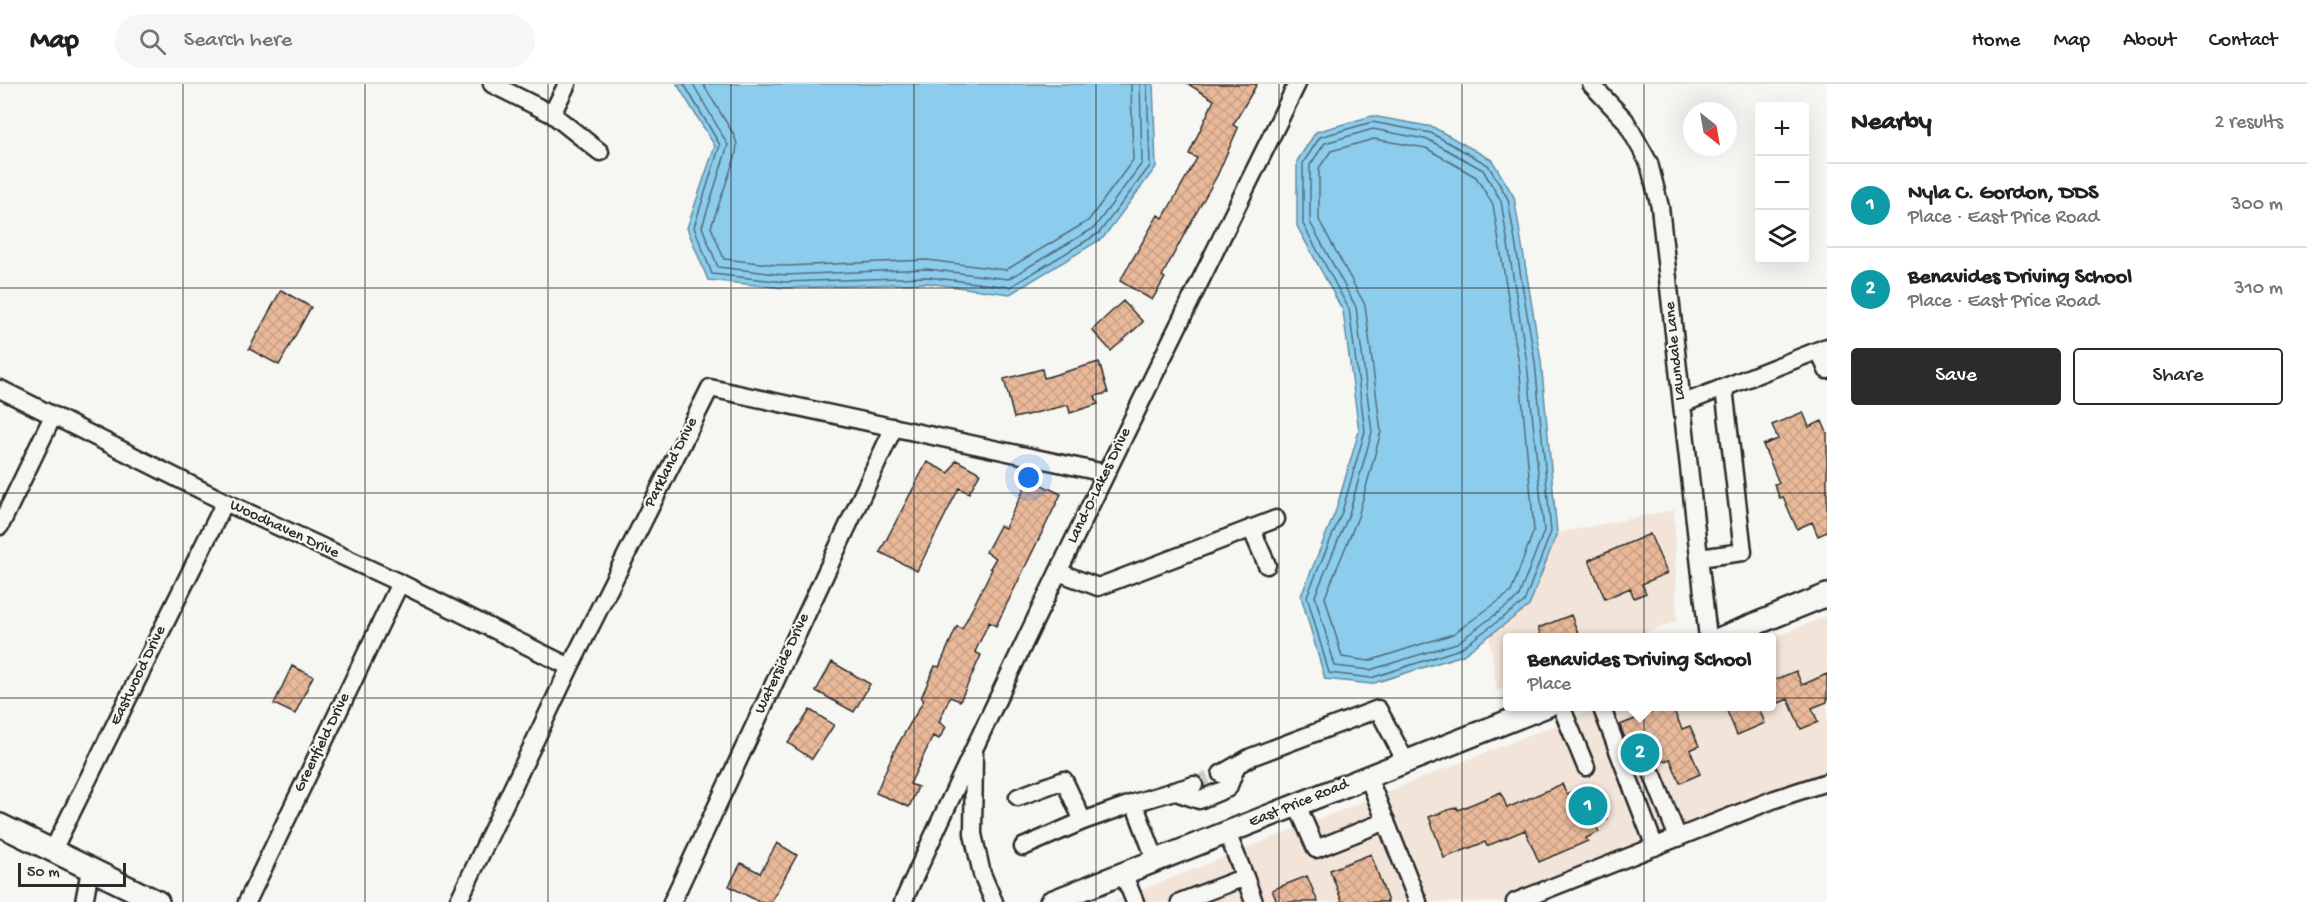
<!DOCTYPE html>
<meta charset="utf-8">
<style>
:root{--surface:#fff;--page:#f6f6f6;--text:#202124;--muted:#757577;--line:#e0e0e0;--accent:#2b2b2b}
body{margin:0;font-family:"Gochi Hand",sans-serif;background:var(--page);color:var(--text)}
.controls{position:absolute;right:18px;top:18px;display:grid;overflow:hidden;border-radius:6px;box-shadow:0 6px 24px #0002}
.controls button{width:54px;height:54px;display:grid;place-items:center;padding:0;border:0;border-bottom:2px solid var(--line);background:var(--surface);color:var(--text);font:30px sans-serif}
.compass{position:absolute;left:1683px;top:18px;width:54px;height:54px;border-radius:50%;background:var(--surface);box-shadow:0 6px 24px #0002;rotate:149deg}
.scale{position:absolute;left:18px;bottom:15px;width:108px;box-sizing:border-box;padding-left:6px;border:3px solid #2b2b2b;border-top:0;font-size:16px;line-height:21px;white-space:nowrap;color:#2b2b2b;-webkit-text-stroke:4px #f6f6f2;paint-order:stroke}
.you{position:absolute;left:1029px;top:394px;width:21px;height:21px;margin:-15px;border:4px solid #fff;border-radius:50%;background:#1a73e8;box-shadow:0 0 0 9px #1a73e833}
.badge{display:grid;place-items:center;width:39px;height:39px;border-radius:50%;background:var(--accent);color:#fff;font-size:20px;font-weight:700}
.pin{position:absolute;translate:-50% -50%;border:3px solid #fff;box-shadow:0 2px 6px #0006}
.popup{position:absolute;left:1503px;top:549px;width:273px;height:78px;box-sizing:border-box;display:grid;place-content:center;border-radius:6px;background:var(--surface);filter:drop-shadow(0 2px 4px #0005);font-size:20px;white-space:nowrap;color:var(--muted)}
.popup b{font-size:22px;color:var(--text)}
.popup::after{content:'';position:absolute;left:50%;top:100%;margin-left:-12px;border:12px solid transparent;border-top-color:var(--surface)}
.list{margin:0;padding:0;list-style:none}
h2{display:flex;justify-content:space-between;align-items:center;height:78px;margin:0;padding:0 24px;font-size:26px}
h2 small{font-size:20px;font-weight:400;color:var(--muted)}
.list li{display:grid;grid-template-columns:39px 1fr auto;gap:18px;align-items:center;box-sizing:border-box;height:84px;padding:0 24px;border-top:2px solid var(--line)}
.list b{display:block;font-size:22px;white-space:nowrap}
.list p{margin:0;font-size:20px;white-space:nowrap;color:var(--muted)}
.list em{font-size:20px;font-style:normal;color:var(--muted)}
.actions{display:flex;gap:12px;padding:18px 24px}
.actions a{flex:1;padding:14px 0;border:2px solid var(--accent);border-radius:6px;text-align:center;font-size:21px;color:var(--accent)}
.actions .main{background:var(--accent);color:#fff}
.icon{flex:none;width:33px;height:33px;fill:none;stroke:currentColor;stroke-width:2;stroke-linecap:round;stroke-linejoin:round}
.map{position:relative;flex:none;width:1827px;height:818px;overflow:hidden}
header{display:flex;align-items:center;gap:36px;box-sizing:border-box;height:84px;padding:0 30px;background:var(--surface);border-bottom:2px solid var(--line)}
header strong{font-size:28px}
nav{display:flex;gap:33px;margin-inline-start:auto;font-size:21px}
.search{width:420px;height:54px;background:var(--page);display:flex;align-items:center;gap:15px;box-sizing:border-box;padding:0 21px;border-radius:33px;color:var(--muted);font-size:22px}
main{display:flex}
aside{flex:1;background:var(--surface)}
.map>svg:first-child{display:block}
</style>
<header>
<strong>Map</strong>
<div class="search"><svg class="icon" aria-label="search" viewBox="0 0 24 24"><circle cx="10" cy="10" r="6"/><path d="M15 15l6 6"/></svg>Search here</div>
<nav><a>Home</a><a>Map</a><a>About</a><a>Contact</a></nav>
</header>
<main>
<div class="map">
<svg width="1827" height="818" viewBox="0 0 1827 818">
<defs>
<pattern id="building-cross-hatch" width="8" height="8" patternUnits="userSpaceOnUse" patternTransform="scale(1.5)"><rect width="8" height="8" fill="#e9b99a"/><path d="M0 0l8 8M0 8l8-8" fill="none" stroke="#c89f85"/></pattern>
</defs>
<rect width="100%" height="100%" fill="#f6f6f2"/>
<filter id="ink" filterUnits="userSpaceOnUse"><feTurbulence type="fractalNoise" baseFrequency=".0167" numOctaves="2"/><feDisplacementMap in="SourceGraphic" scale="12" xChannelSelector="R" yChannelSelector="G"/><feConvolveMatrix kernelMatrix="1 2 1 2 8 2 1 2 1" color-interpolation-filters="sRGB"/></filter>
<g filter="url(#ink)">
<!-- built -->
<path fill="#f2e4d8" d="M1674 426 1677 537 1633 553 1508 554V602L1497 607 1489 552 1529 522 1557 449Z
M1827 532V708L1538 818H1112L1600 623 1772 622V554Z"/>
<!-- water -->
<path fill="#8ccded" stroke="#658c9f" stroke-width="1.5" d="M677 0H1153L1156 83 1103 154 1010 210 927 199 785 204 708 196 687 144 715 62Z
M1372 32 1433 43 1492 76 1514 113 1541 277 1557 449 1529 522 1463 571 1371 600 1325 595 1301 512 1336 426 1359 347 1343 227 1297 142V77L1316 48Z"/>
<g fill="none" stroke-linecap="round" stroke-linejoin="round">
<!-- shore -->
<path stroke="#526c79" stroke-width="1.5" d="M684 0 720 61 694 143 712 190 785 198 927 193 1010 203 1099 149 1150 82 1147 0
M693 0 728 61 702 143 718 183 785 191 927 185 1008 195 1094 144 1142 79 1140 0
M703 0 734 51 737 60 736 70 711 143 724 175 786 182 927 176 1006 186 1088 137 1133 76 1131 0
M1372 38 1431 49 1488 81 1508 115 1535 278 1551 448 1524 518 1460 565 1371 594 1329 589 1307 512 1342 428 1365 347 1349 225 1303 140V79L1320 53Z
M1373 45 1429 56 1483 86 1501 117 1527 279 1544 447 1518 514 1457 559 1370 586 1335 582 1315 512 1349 430 1372 348 1356 223 1310 138V81L1325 59Z
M1374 55 1426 64 1476 93 1493 121 1519 280 1534 446 1511 508 1453 550 1369 577 1342 573 1325 513 1358 433 1381 348 1365 221 1319 136V84L1331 67Z"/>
</g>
<!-- building -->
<path fill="url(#building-cross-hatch)" stroke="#2b2b2b" stroke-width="1.5" d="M1188 0H1257L1233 41 1238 44 1217 92 1186 147 1162 192 1165 194 1152 216 1120 197 1158 131 1163 134 1197 74 1189 70 1214 16Z
M281 206 311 223 279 281 249 265Z
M1123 217 1143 238 1111 267 1092 246Z
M1099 278 1108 309 1095 312 1098 320 1070 329 1068 321 1014 334 1004 295 1042 285 1044 294Z
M1803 328 1809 343 1822 337 1827 349V448L1818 452 1812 438 1797 445 1783 413 1780 414 1774 400 1779 399 1763 361 1778 355 1772 341Z
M956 376 980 389 969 409 959 404 917 487 880 468 927 378 949 389Z
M1029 395 1061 410 996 542 989 538 975 568 981 571 960 617 950 613 939 638 946 643 939 655 933 652 910 700 918 703 909 723 876 709 894 667 924 616 921 614 935 582 939 583 957 542 962 545 992 485 990 484 996 474 986 468 1000 442 1005 444Z
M1650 450 1667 489 1642 500 1646 509 1634 514 1630 504 1605 515 1589 476Z
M1571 531 1580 554H1542L1538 544Z
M832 578 870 600 854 628 816 607Z
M292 582 313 592 295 630 274 620Z
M1796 587 1802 601 1827 590V618L1812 624 1818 638 1801 645 1788 615 1772 622V597Z
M1667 622H1672L1682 645 1690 642 1699 662 1690 666 1700 690 1680 699 1670 675 1637 687 1620 641Z
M1725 622H1758L1765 639 1737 651Z
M810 626 834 641 812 675 788 659Z
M1562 700 1567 710 1585 702 1589 710 1594 707 1607 735 1595 740 1599 748 1586 754 1588 757 1539 778 1525 746 1487 762 1485 758 1444 774 1429 733 1457 723 1458 726 1501 708 1507 724Z
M777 759 797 771 771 818H759L729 802 741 779 760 789Z
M1371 770 1388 818H1342L1330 786Z
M1307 792 1318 818H1277L1272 806Z"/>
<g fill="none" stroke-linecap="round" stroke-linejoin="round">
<!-- minor-tunnel -->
<path stroke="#cdcdca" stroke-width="16" stroke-dasharray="16 8" stroke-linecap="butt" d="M1194 701 1221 690"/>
<!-- minor casing -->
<g stroke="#2b2b2b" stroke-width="21">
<path id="minor" d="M492 0 552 30 567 0
M1591 0 1625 36 1649 79 1660 123 1708 554
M552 30 600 68
M1827 263 1819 266 1827 286
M0 305 225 418 400 499 570 583
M1682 320 1819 266
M0 442 53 332
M1251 444 1267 481
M1699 474 1743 468 1724 304
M1058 488 1098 503 1276 435
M1561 622 1586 683
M1601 622 1655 763
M974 668 973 750 982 790 994 818
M1221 690 1251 673 1378 625 1406 678
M1653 691 1678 754
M1368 693 1418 818
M1173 707 1199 716 1228 704 1237 681
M1018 713 1064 696 1083 737 1023 763
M1297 721 1316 765 1386 737
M1083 737 1134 719
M53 766 225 418
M1156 777 1134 719 1194 701
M1123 789 1135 818
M1245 793 1254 818
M84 818 90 786
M247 818 400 499
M458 818 570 583 710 304 1105 389
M672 818 894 343
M903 818C1029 542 1164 271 1297 0
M1180 818 1245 793 1227 749
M1515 818 1775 715 1827 698"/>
</g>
<!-- major casing -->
<g stroke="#2b2b2b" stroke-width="26">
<path id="major" d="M1721 554 1827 511
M0 741 158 818
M1051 818 1547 622"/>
</g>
<!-- minor -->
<use href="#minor" stroke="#f6f6f2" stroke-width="16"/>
<!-- major -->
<use href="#major" stroke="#f6f6f2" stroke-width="21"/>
</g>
</g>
<!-- grid -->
<path fill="none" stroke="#2b2b2b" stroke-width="1.5" stroke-opacity="0.55" d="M183 0V818M365 0V818M548 0V818M731 0V818M914 0V818M1096 0V818M1279 0V818M1462 0V818M1644 0V818M0 204H1827M0 409H1827M0 614H1827"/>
<g text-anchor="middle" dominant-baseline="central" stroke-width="4.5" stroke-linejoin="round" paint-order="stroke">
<!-- street labels -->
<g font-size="16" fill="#2b2b2b" stroke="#f6f6f2">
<text transform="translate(1676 267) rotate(-96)">Lawndale Lane</text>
<text transform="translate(672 379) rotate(-63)">Parkland Drive</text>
<text transform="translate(1100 402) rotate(-64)">Land-O-Lakes Drive</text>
<text transform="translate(284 446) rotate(25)">Woodhaven Drive</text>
<text transform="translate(783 580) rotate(-65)">Waterside Drive</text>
<text transform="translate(139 592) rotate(-64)">Eastwood Drive</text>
<text transform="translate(323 659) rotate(-64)">Greenfield Drive</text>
<text transform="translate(1299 720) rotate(-22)">East Price Road</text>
</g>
</g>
</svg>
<div class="controls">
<button>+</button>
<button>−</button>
<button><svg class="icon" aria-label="layers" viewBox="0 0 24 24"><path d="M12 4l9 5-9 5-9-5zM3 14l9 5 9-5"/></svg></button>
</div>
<svg class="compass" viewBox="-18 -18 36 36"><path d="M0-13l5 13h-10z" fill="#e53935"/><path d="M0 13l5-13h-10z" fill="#757577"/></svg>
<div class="scale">50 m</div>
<div class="you"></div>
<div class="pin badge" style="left:1588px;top:722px;background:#0f9aa8">1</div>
<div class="pin badge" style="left:1640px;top:669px;background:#0f9aa8">2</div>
<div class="popup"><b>Benavides Driving School</b>Place</div>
</div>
<aside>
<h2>Nearby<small>2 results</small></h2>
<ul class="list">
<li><span class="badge" style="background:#0f9aa8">1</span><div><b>Nyla C. Gordon, DDS</b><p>Place · East Price Road</p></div><em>300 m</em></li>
<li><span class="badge" style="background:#0f9aa8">2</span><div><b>Benavides Driving School</b><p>Place · East Price Road</p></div><em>310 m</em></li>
</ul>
<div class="actions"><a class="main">Save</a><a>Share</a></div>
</aside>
</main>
